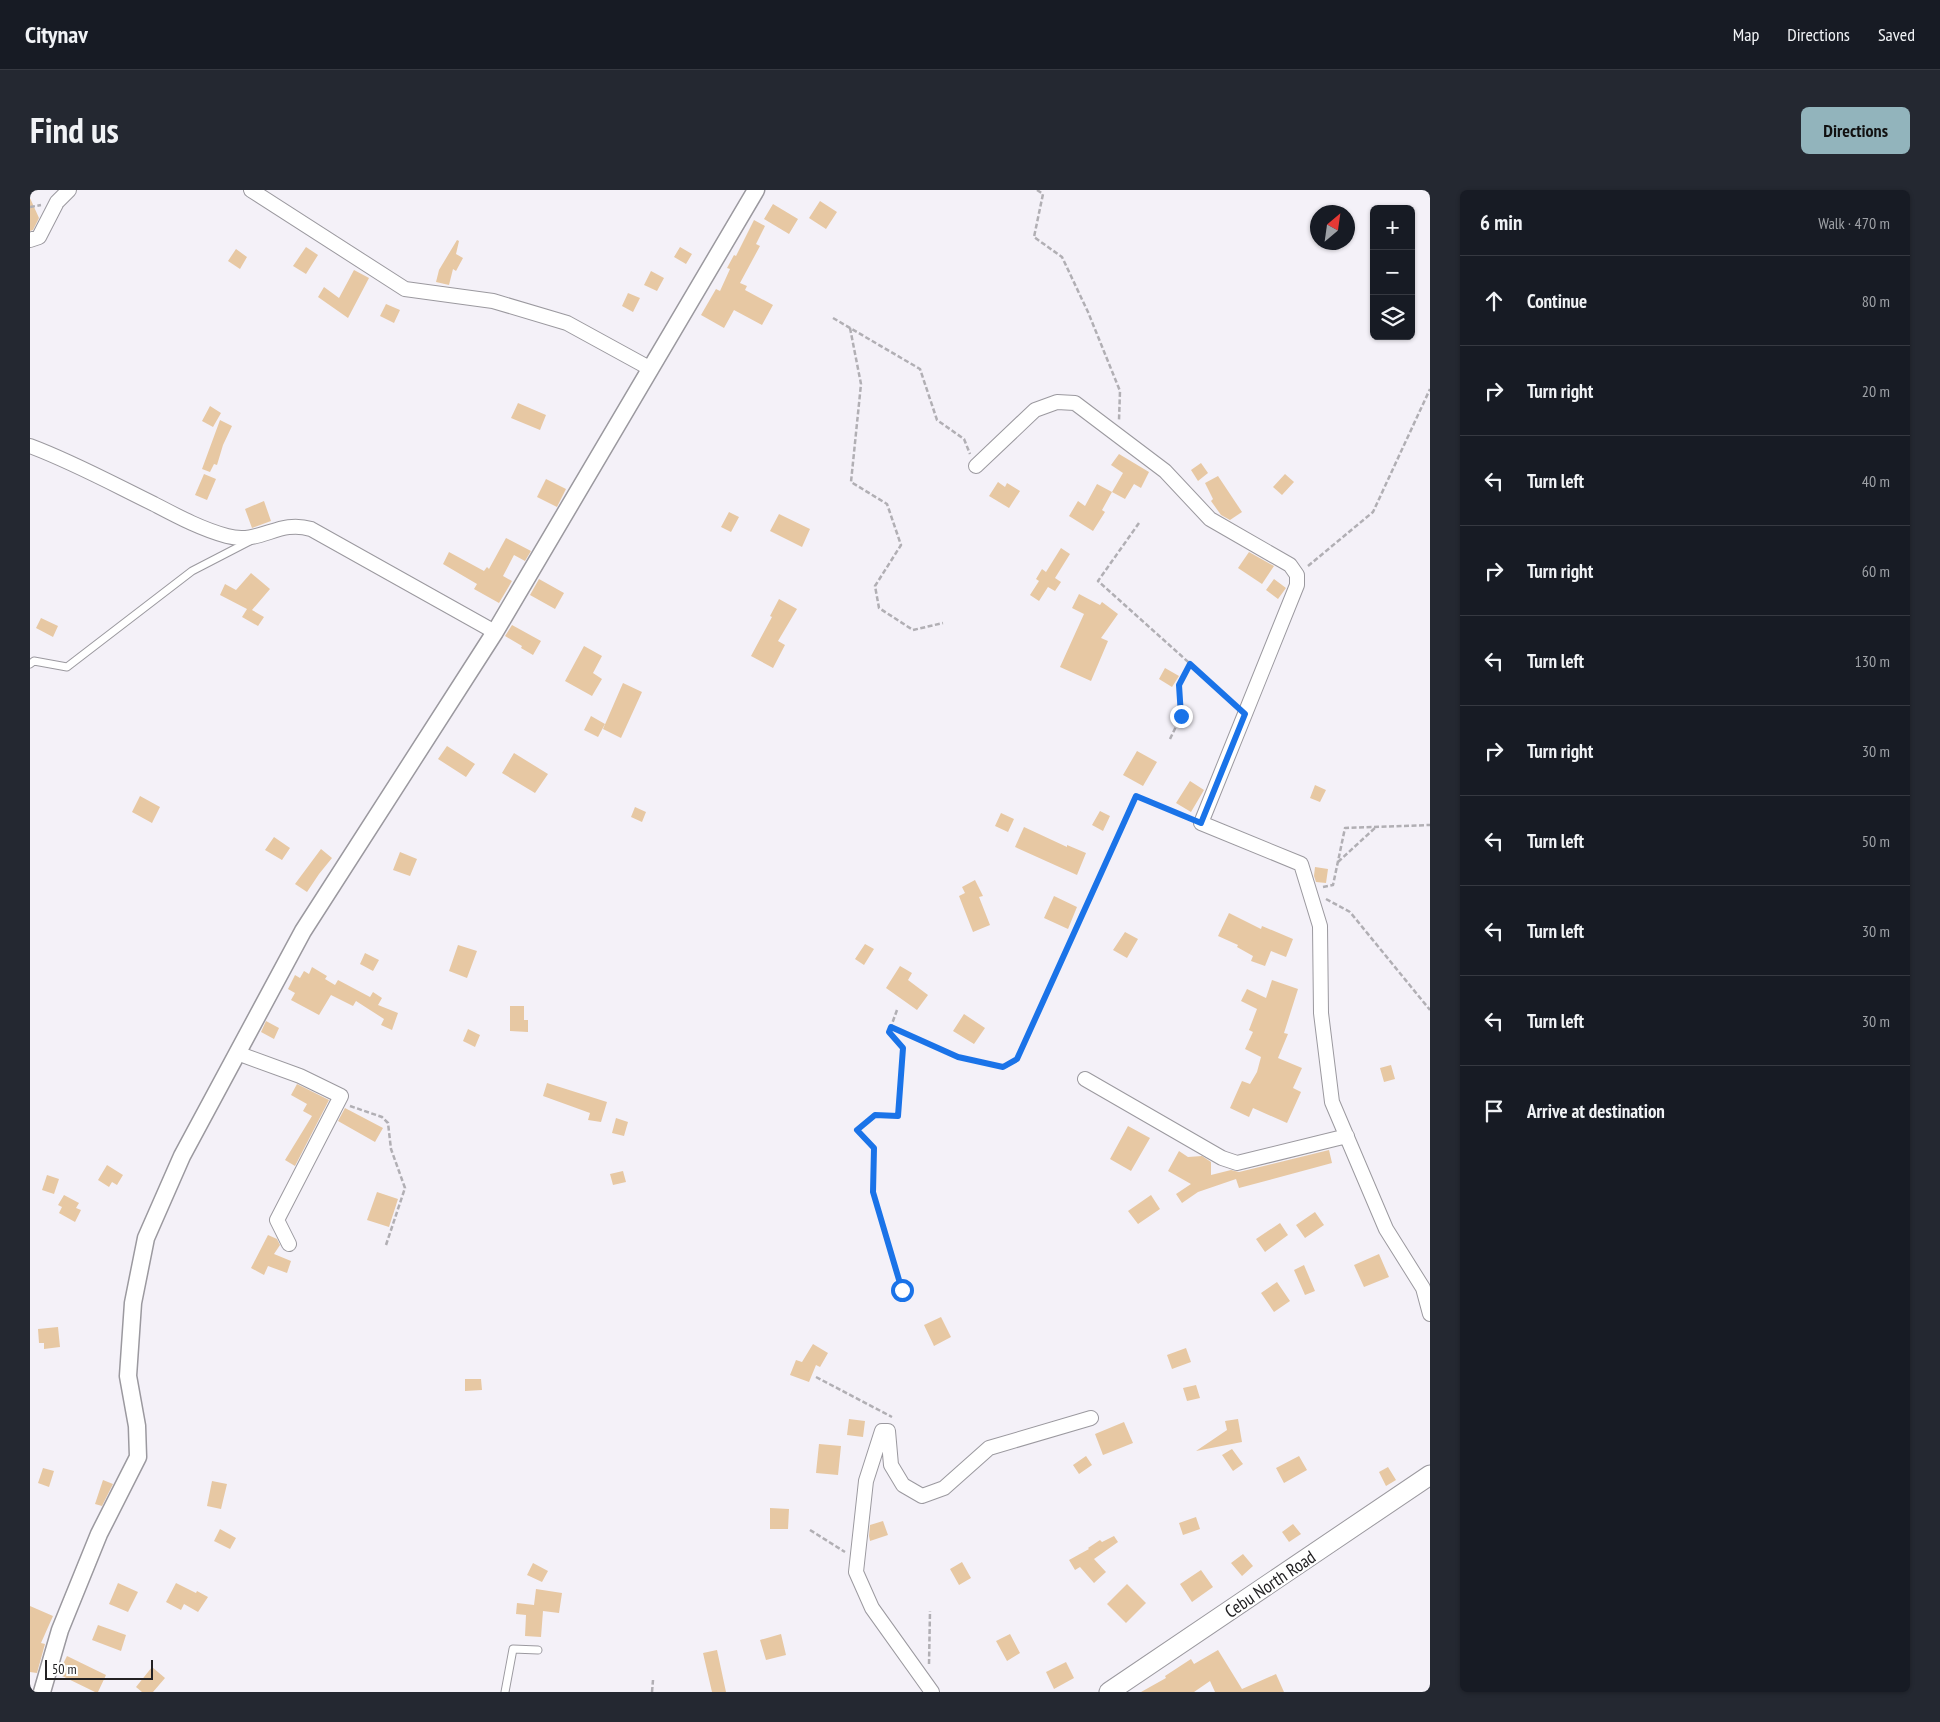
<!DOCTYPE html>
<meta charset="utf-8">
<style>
:root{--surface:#171b24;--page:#242831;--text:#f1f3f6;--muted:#9ea1a6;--line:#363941;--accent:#92b4bc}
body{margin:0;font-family:"PT Sans Narrow",sans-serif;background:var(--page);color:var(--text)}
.controls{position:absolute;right:15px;top:15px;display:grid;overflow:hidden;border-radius:8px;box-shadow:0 1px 4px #0004}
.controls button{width:45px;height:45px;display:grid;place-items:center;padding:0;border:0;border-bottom:1px solid var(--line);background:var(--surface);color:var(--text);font:25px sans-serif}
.compass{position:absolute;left:1280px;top:15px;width:45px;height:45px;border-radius:50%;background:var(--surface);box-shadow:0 1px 4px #0004;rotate:29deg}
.scale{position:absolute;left:15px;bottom:12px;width:108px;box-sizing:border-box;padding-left:5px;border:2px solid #232224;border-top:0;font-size:14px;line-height:18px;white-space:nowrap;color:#232224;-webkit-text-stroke:4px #fff;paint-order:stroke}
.stop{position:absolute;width:15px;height:15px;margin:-11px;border:4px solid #1a73e8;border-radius:50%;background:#fff}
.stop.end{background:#1a73e8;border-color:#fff;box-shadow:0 1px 5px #0008}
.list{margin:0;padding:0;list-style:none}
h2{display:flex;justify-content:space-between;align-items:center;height:65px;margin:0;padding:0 20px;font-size:21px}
h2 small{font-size:16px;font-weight:400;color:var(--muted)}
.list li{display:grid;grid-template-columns:32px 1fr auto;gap:15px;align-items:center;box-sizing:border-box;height:90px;padding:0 20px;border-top:1px solid var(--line)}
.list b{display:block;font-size:19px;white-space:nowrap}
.list em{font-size:16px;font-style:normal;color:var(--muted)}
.icon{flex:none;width:28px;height:28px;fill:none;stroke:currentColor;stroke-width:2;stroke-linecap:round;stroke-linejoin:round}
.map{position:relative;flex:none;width:1400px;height:1502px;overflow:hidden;border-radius:8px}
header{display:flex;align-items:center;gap:30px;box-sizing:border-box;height:70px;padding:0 25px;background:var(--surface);border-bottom:1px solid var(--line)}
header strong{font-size:24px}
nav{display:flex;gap:28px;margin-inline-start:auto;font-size:18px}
.intro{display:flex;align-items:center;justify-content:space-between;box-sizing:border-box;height:120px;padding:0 30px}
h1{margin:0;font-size:35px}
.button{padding:12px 22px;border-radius:8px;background:var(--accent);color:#111;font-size:18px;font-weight:700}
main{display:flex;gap:30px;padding:0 30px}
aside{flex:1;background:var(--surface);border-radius:8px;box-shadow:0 1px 4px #0004}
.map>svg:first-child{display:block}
</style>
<header>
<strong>Citynav</strong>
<nav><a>Map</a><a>Directions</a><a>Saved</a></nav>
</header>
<div class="intro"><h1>Find us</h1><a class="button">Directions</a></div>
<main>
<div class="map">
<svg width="1400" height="1502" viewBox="0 0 1400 1502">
<rect width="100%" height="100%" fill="#f4f1f8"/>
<!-- building -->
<path fill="#e7c8a3" d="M0 8 9 28 3 40 0 41Z
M790 11 807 22 796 39 779 28Z
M743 14 768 29 759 44 734 29Z
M724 30 735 36 726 54 730 56 710 93 717 96 715 100 743 115 732 135 704 120 694 138 671 125 686 99 690 101 700 79 697 78 704 65 706 66Z
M427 50 429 51 426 64 433 68 426 81 423 79 419 95 406 92 409 80Z
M276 57 288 65 276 84 263 76Z
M650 57 662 64 656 74 644 67Z
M206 59 217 67 210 79 198 71Z
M324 80 339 88 318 128 288 107 294 97 309 108Z
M621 81 634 88 627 101 614 95Z
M598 103 610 108 603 122 592 116Z
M356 114 370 120 364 133 350 126Z
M488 213 516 225 510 240 481 228Z
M180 216 191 223 183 237 172 231Z
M190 230 202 236 193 255 187 275 184 274 180 282 172 279Z
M1089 264 1119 282 1111 298 1104 294 1095 309 1082 302 1093 283 1081 275Z
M1171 273 1178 283 1168 291 1161 280Z
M174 284 186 289 177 310 165 305Z
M1255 284 1264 292 1252 305 1243 297Z
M1188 286 1212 322 1200 330 1191 325 1181 311 1183 309 1175 293Z
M516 289 536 299 527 317 507 307Z
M968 292 975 297 977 293 990 301 979 318 959 306Z
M1067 294 1082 302 1072 320 1075 322 1063 341 1039 326 1048 311 1055 316Z
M234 311 241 331 222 338 215 319Z
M699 322 709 327 701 342 691 337Z
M749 324 780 339 772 357 740 341Z
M476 348 501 361 495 371 484 365 473 386 482 391 469 413 444 399 447 394 413 374 419 362 454 381 457 377 459 379Z
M1031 358 1040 364 1025 388 1031 392 1025 401 1018 397 1009 411 1000 405 1009 391 1006 389 1012 379 1016 382Z
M1219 362 1244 376 1232 394 1208 378Z
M221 383 240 399 222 420 234 427 228 436 212 427 217 419 190 405 195 394 206 400Z
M509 389 534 403 525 419 500 405Z
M1244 389 1256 398 1248 409 1236 400Z
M1049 404 1070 415 1072 412 1088 424 1071 448 1078 451 1061 491 1030 477 1054 424 1042 418Z
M749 409 767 419 748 451 755 455 743 478 721 466 742 427 740 426Z
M11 428 28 436 23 447 6 438Z
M482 435 511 451 503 465 491 458 492 456 475 446Z
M554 456 572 466 563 483 572 489 562 506 535 491Z
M1135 478 1149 486 1142 497 1129 489Z
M593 493 612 502 591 548 573 539Z
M561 526 575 534 568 547 554 540Z
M417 556 445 574 436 587 408 569Z
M1107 561 1127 572 1113 596 1093 585Z
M484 563 518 584 505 603 472 583Z
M1160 591 1174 600 1161 622 1146 613Z
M1285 595 1296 600 1290 612 1280 608Z
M110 606 130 617 122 633 102 622Z
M605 617 616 622 612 632 601 627Z
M1070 621 1080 626 1073 641 1062 635Z
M971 623 984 629 978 642 965 636Z
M994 637 1037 657V655L1056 663 1047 685 985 657Z
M244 647 260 658 252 670 235 660Z
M291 659 302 668 289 684 277 702 265 694Z
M370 662 387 669 380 686 363 680Z
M1285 677 1298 679 1296 693 1286 692 1284 686Z
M945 690 953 706 949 707 960 735 943 742 929 706 935 703 932 697Z
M1024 706 1047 717 1038 739 1014 728Z
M1199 723 1231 739 1232 736 1263 749 1256 767 1241 761 1235 776 1221 771 1223 766 1207 757 1208 755 1188 746Z
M1095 742 1108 749 1097 768 1083 760Z
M835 754 844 759 834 775 825 769Z
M428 755 447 761 437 788 419 781Z
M335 763 349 770 343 781 330 774Z
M870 776 882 783 878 790 898 805 887 820 856 798Z
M282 777 297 786 295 789 305 795 308 790 340 807 343 802 352 808 348 815 368 823 362 840 351 835 354 829 326 811 323 816 301 805 289 825 261 810 265 803 258 799 265 785 270 788 274 781 279 784Z
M1242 790 1268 799 1254 843 1258 844 1248 868 1272 878 1263 898 1271 902 1257 933 1223 918 1219 927 1200 918 1212 891 1220 894 1227 882 1231 867 1215 859 1223 842 1219 840 1227 819 1211 811 1217 799 1236 808Z
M480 816H494V830H498V842L480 841Z
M934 824 955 838 944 854 923 841Z
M236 831 249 838 244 849 231 842Z
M438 839 450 845 445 857 433 851Z
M1361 875 1365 889 1354 892 1350 878Z
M517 893 577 912 571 932 558 930 560 923 513 906Z
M267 894 299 910 265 976 255 970 282 926 273 921 277 914 261 905Z
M315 918 353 938 345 952 308 931Z
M586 928 598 932 594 946 582 943Z
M1098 936 1120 948 1101 981 1080 969Z
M1299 960 1302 973 1209 998 1206 989 1168 1002 1152 1013 1146 1004 1161 994 1138 981 1149 961 1158 967 1172 966 1181 972V985L1201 980 1209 982Z
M77 975 93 985 87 995 82 992 79 997 68 990Z
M593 981 596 992 583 995 580 984Z
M17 985 29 989 24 1004 12 1000Z
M347 1002 368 1009 359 1037 337 1030Z
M34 1005 49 1013 46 1018 51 1020 45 1032 29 1023 32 1017 28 1015Z
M1121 1005 1130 1019 1108 1034 1098 1021Z
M1285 1022 1294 1035 1275 1048 1266 1035Z
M1250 1033 1258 1045 1235 1062 1226 1049Z
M238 1045 247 1049 250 1055 244 1064 261 1071 257 1083 238 1076 234 1085 221 1078Z
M1349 1064 1359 1087 1334 1097 1324 1075Z
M1274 1075 1285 1101 1275 1105 1264 1080Z
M1247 1092 1260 1111 1244 1122 1231 1103Z
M911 1127 921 1147 904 1156 894 1135Z
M28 1137 30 1157 14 1159V1153H9L8 1139Z
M783 1154 798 1163 790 1177 786 1175 779 1192 760 1185 766 1170 772 1172Z
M1156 1158 1161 1172 1142 1179 1137 1165Z
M435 1189H451L452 1200 435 1201Z
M1166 1195 1170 1208 1157 1211 1153 1198Z
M819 1229 835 1231 833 1247 817 1245Z
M1208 1229 1212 1252 1166 1261 1197 1240 1195 1231Z
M1094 1232 1103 1253 1073 1265 1065 1244Z
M789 1254 811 1256 808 1285 786 1283Z
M1202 1259 1213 1274 1203 1281 1192 1265Z
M1056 1266 1062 1275 1049 1284 1043 1275Z
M1269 1266 1277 1280 1254 1293 1246 1278Z
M1358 1277 1366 1290 1356 1296 1349 1282Z
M13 1278 24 1281 19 1297 8 1293Z
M73 1290 83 1294 72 1316 65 1314Z
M182 1291 197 1294 191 1319 177 1316Z
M740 1318 759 1319 758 1339H740Z
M1166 1327 1170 1339 1153 1345 1149 1333Z
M853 1331 858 1345 840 1351 839 1346 840 1335Z
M1263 1334 1271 1344 1259 1352 1252 1342Z
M190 1339 206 1348 200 1359 184 1351Z
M1084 1346 1088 1352 1064 1369 1076 1382 1064 1393 1050 1377 1045 1380 1039 1370 1059 1359 1058 1358 1070 1350 1072 1352Z
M1213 1364 1223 1376 1212 1386 1201 1373Z
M932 1372 941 1388 929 1395 920 1379Z
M503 1373 518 1381 512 1392 497 1385Z
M1171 1380 1183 1397 1162 1412 1150 1394Z
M88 1393 108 1402 98 1422 79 1414Z
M146 1393 166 1403 167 1401 178 1407 168 1422 154 1414 151 1420 136 1412Z
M1097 1394 1116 1413 1096 1433 1077 1414Z
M506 1399 532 1403 529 1423 513 1421 511 1447 495 1446 496 1425 486 1424 487 1413 504 1415Z
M0 1416 23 1426 11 1453 15 1454 7 1483 0 1482Z
M68 1435 96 1445 91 1461 62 1450Z
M751 1444 756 1465 736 1470 730 1450Z
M980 1444 990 1463 977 1471 966 1451Z
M687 1460 696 1502H682L673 1463Z
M1188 1460 1212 1499 1246 1484 1254 1502H1185L1180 1491 1164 1502H1111L1136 1488 1135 1486 1161 1469 1164 1474Z
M37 1466 76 1485 68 1502H65L28 1484Z
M1036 1472 1044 1488 1024 1499 1016 1482Z
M122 1477 135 1488 123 1502H112L106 1497Z"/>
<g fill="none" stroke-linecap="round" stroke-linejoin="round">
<!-- service casing -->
<g stroke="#9b999f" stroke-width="9">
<path id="service" d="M0 474 4 471 37 477 162 381 220 351
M475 1502 483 1459 508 1460"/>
</g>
<!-- minor casing -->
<g stroke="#9b999f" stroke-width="16">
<path id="minor" d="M221 0 375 99 463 111 537 133 621 179
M0 50 9 47 27 12 39 0
M0 256C43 272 83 294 124 314 147 326 171 339 197 346 231 355 248 329 281 339L465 442
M946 276 1005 220 1027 212 1045 213 1135 281 1180 329 1260 375 1267 385V395L1171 633 1271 674 1290 736 1291 823 1302 912 1356 1039 1393 1098 1400 1124
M207 863 270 886 311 906 247 1030 259 1054
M1055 889 1192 968 1207 973 1317 946
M902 1502 842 1418 826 1382 836 1291 852 1241H858L861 1275 873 1295 892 1306 914 1298 959 1258 1061 1228"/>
</g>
<!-- tertiary casing -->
<g stroke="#9b999f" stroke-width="19">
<path id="tertiary" d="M12 1502 30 1440 69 1344 108 1267 107 1236 98 1186 103 1113 116 1048 152 966 273 741 465 442 726 0"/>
</g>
<!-- secondary casing -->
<g stroke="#9b999f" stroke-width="21">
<path id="secondary" d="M1079 1502 1400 1285"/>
</g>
<!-- path -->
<path stroke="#b1afb4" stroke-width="2.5" stroke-dasharray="5 2.5" stroke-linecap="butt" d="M1007 0 1013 4 1004 47 1032 67 1058 122 1090 201 1089 230
M0 17 11 15
M803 128 890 179 907 230 934 249 940 264
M820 138 831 194 821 292 857 314 871 355 845 396 849 418 883 440 913 433
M1109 333 1068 391 1205 514
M1278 376 1343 322 1400 199
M1140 549 1151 526 1149 495 1159 474
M1308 672 1346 637
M1293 697 1303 695 1315 638 1400 635
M1296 709 1320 722 1400 820
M867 820 859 842 873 858 868 926 845 925 827 940 844 958 843 1002 872 1100
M861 837 928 867 973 877 987 869 1106 606 1158 627
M320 916 352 927 358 933 361 959 375 998 356 1055
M786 1187 862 1227
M780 1340 815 1362
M899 1474 900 1421
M622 1502 623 1490"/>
<!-- service -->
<use href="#service" stroke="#fff" stroke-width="7"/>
<!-- minor -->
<use href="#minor" stroke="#fff" stroke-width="14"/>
<!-- tertiary -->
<use href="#tertiary" stroke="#fff" stroke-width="16"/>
<!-- secondary -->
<use href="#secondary" stroke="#fff" stroke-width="19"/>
</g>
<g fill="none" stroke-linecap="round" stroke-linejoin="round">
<!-- route -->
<path stroke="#1a73e8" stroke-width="6" d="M872 1100 843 1002 844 958 827 940 845 925 868 926 873 858 859 842 861 837 928 867 973 877 987 869 1106 606 1171 633 1215 524 1160 474 1149 495 1151 526"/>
</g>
<g text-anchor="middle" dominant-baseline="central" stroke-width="4" stroke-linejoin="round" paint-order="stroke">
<!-- street labels -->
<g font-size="18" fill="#232224" stroke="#fff">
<text transform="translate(1240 1394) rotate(-34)">Cebu North Road</text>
</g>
</g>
</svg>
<div class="controls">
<button>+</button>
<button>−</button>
<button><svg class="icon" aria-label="layers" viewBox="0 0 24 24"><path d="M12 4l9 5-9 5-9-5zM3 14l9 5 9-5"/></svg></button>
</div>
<svg class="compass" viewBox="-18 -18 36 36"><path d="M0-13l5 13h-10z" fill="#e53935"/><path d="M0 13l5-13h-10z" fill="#9ea1a6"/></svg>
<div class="scale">50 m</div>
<div class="stop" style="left:872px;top:1100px"></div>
<div class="stop end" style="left:1151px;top:526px"></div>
</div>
<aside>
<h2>6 min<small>Walk · 470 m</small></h2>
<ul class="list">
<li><svg class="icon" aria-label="ahead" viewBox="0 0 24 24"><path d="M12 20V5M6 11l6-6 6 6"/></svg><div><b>Continue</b></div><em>80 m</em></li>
<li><svg class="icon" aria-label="right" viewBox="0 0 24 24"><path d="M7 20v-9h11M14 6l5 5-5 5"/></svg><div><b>Turn right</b></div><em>20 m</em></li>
<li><svg class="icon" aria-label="left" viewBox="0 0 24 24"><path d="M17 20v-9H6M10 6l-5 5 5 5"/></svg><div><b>Turn left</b></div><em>40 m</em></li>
<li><svg class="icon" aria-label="right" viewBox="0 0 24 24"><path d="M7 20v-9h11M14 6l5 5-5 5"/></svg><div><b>Turn right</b></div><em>60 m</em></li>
<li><svg class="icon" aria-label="left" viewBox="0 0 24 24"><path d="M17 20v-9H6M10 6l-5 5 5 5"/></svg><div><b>Turn left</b></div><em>130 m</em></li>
<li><svg class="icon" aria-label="right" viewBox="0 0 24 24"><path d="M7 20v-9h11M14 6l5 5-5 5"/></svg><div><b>Turn right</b></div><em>30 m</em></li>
<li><svg class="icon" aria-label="left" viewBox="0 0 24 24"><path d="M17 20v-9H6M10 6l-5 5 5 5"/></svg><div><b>Turn left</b></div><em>50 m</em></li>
<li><svg class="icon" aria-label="left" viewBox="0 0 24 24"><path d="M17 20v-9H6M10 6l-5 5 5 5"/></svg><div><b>Turn left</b></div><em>30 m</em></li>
<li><svg class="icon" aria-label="left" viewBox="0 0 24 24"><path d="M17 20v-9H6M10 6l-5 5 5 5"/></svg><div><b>Turn left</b></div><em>30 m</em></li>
<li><svg class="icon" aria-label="arrive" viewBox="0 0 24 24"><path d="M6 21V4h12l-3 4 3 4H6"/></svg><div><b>Arrive at destination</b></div></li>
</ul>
</aside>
</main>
